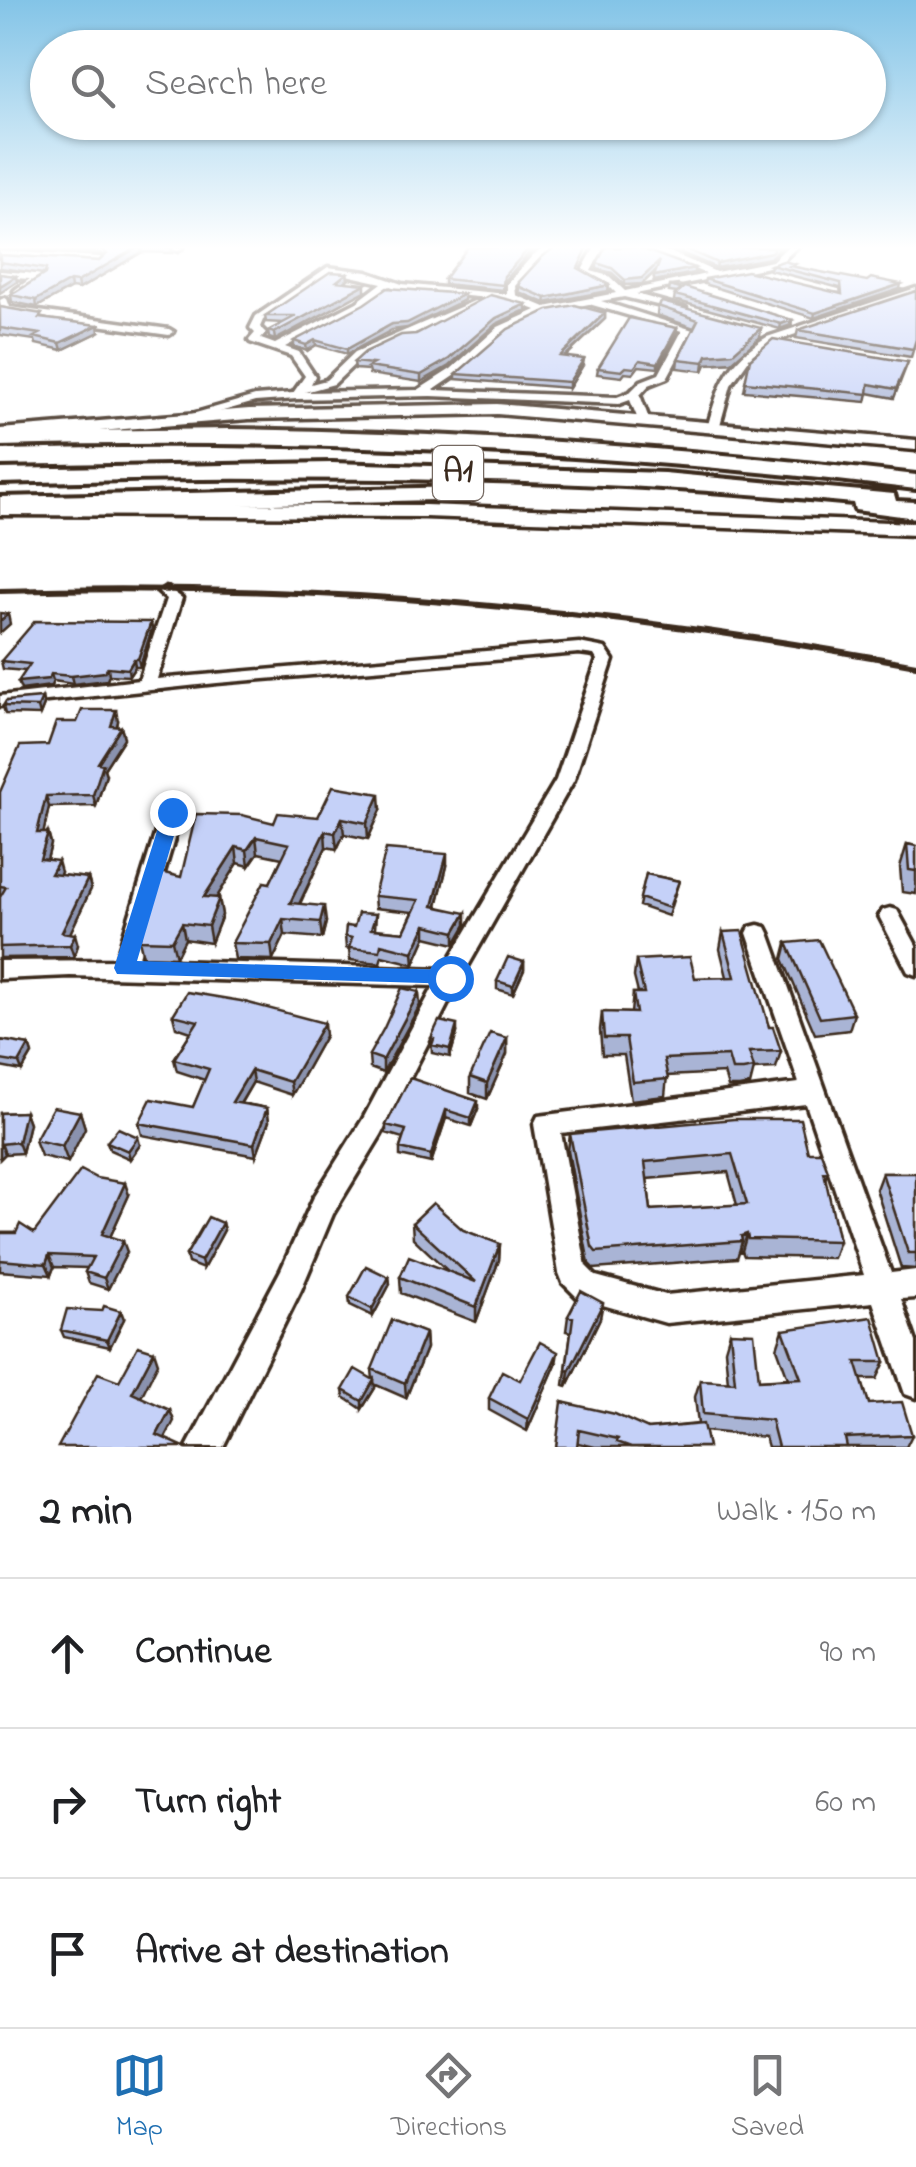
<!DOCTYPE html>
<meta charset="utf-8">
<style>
:root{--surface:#fff;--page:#f6f6f6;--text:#202124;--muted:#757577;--line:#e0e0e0;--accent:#1f6fb2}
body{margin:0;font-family:"Indie Flower",sans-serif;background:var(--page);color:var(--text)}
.stop{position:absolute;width:30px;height:30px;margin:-22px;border:8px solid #1a73e8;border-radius:50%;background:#fff}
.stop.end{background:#1a73e8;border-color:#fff;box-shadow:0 2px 10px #0008}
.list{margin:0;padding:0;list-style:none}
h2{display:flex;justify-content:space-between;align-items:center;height:130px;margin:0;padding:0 40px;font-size:42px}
h2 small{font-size:32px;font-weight:400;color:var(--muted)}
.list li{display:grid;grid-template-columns:65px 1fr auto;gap:30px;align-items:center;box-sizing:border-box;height:150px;padding:0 40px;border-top:2px solid var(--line)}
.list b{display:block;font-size:38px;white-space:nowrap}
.list em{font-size:32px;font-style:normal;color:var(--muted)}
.icon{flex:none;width:55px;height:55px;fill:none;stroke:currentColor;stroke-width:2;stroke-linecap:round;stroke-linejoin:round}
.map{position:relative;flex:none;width:916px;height:1447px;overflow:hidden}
.search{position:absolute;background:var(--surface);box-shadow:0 2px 8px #0004;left:30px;right:30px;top:30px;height:110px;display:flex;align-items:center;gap:25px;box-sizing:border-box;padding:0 35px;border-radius:55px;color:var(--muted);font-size:38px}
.sheet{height:580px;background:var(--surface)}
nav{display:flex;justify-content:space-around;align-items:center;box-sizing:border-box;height:140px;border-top:2px solid var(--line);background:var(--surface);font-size:28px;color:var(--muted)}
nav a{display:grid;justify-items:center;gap:5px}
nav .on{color:var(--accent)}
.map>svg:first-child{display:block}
</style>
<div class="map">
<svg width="916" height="1447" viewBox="0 0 916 1447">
<rect width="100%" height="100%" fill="#fff"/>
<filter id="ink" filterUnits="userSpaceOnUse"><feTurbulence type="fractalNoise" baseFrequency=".01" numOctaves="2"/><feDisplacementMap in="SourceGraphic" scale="20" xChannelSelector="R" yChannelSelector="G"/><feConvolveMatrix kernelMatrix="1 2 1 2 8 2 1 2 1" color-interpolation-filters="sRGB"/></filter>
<g filter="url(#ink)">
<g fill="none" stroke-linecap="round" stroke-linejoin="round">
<!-- street casing -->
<g stroke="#3b2a1e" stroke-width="7">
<path id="street" d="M165 247H182V248L178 251Z
M545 247H556L539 259 515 286 516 295 545 307 616 293 603 280 581 272 595 247H604L591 271 609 276 625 291 706 274 664 256 632 247 670 252 716 272 772 261 787 247H797L778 265 636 294 686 308V312L624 297 601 301 693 330 667 378 649 385 640 395 649 419 647 422H639L630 400 619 404 431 396 297 399 255 402 184 422 178 418 255 396 293 393 305 376 291 356 250 342 249 340 255 333 250 328 256 316 328 267 367 272 402 284 507 294V284L533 255ZM333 272 382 283 357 302 275 344 261 339 266 333 260 327 263 320ZM390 286 401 290 510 300 536 310 498 327 451 369 418 390 305 392 334 384 363 356 482 303 474 301 355 352 326 380 311 384 315 376 299 352 285 347 363 306ZM589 304 682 331 659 374 641 381 630 392 617 397 434 390 459 373 506 331 547 312Z
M0 251 100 257 104 260 100 263 0 257Z
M0 271 39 274 44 277 19 294 14 291 16 289 30 279 0 277Z
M916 288V294L775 341 753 354 731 385 720 425 714 429 708 425C720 383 728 360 767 337Z
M4 298 7 299 10 307 169 329 174 332 169 335 6 312 1 309 0 300Z
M166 587 182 598 157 679 579 643 605 648 613 660 574 780 459 982 381 1135 333 1214 301 1290 223 1447H187L281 1270 314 1197 363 1119 434 986 70 976 0 979V961L116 960 162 812 165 807H179L182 812 138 960 444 969 556 780 597 660 594 655 579 653 217 683 0 706V696L139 680 166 599 158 592Z
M890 908 897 910 916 945V975L908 972 879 916 883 910Z
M758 925 766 927 769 933 891 1273 916 1270V1298L901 1299 916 1342V1398L905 1394 873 1302 666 1323 578 1298 563 1283 559 1273 534 1124 538 1116 799 1083 747 933 750 927ZM806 1104 864 1275 666 1295 596 1276 586 1266 561 1133Z"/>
</g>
<!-- secondary casing -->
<g stroke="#3b2a1e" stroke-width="7">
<path id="secondary" d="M497 404 916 440V450L497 414 249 419 0 439V429L249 409Z
M0 503 425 505 916 523V535L425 517 0 515Z"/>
</g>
<!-- highway casing -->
<g stroke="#3b2a1e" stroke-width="8">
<path id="highway" d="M230 429C460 432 688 448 916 475V489C611 452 307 438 0 446V432Z
M332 463 664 473 894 494 896 501 916 502V518L855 510 853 503C569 475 285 475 0 483V469Z
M465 487 477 494 474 499 0 511V497Z"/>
</g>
<!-- street -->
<use href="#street" fill="#fff" fill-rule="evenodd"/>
<!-- secondary -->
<use href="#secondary" fill="#fff" fill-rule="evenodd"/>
<!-- highway -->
<use href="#highway" fill="#fff" fill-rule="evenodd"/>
<!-- rail -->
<path stroke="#3b2a1e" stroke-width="6" d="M0 591C314 582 607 608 916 665"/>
</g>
<!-- wall -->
<path fill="#a9b4d5" stroke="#3b2a1e" stroke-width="2.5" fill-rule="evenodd" d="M0 247H171L172 253 142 252 79 289 71 288 37 307 12 302 11 295 44 274 0 268V255L99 261 104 256 100 253Z
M663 247H781L770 258 716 268 672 249Z
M530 252 504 282 503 290 444 284V279Z
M597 263 694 268V273L654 281 657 269 642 284 625 285 612 273 597 269Z
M795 264 794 267 900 289 814 318 704 284 705 279 841 293 840 288 770 270 771 265Z
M580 269 609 285 608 291 545 303 519 292V282Z
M347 273 348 279 344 282 365 291 275 340 269 338 268 331 283 323 266 322 265 316Z
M670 286 792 320 791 325 780 329 674 300 675 295 677 293 669 292Z
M464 300 407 328 392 330 347 354 316 345 307 351 294 346V341Z
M658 306 760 337 732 362 706 364 703 371 677 368 678 359 694 328 657 315Z
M0 307 43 318 99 332 62 350 36 344 35 340 0 335Z
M526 310 496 324 449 366 421 382 369 374 368 370 355 369 354 362 416 334Z
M605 313V319L565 357 583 365 569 388 456 379V374Z
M677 328 676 333 658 368 639 366 633 374 625 373 622 377 597 374 598 368Z
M798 330 916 340 911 357 796 338Z
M750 359 908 362 894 398 868 393 866 402 744 391Z
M152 629 140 667H135L129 676 109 675 107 680 73 684 53 681 51 686 21 690 26 671 3 669 1 661Z
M42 698 44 705 40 715 5 714 3 706Z
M118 721 117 727H121L124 738 104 769 106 775 96 806 49 807 43 833H48L51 844 47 860 61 872 59 875 88 878 91 889 70 933 78 945 74 957 0 958V792L48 745Z
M381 810 368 839 344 834 337 849 326 847 300 904 326 922 322 938 285 935 273 960 235 959 232 943 270 883 282 858 258 853 249 866 238 863 216 898H219L222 915 211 943 185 939 176 957 143 956 139 940 181 877 274 823Z
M907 844 916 846V894L902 892 900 867Z
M447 866 437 906 466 925 455 944 426 937 414 964 382 956 380 963 350 960 349 949 346 948 345 936 354 927 376 914 375 929 404 932 413 912 375 908 374 896Z
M646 874 679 881 668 916 639 906Z
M723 932 781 1051 776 1068 754 1069 750 1085 739 1087H728L724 1073 667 1076 665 1096 631 1100 624 1055H602L600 1030 602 1012 631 1013 633 993H638L634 977 636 960 695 978 727 977 720 949Z
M787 943 854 1014 849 1030 815 1034 783 959Z
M524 962V970L513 994 497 989V981Z
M420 1005 383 1073 370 1068 369 1055Z
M173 1015 325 1036 292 1095 253 1082 241 1103 267 1108 269 1121 256 1156 142 1135 139 1123 193 1107 205 1080 177 1071 174 1059 191 1032 176 1027Z
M457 1033 450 1057 432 1053 431 1038Z
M507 1038V1054L487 1099 470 1093V1077Z
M0 1040 29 1045 32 1054 22 1071 0 1067Z
M410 1078 478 1109 471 1126 446 1118 431 1163 400 1156V1148L403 1138 386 1133V1125Z
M25 1112 29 1123 22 1153 5 1154 0 1159V1113Z
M80 1112 85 1128 68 1162 41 1156 35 1140Z
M570 1134 808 1152 828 1171 825 1179 839 1241 833 1258 744 1256 742 1251 739 1252 737 1258 594 1269 589 1264 568 1151ZM728 1172 737 1205 651 1210 647 1179Z
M107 1142 140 1145 130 1159 110 1150Z
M882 1173H916V1269L901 1268 876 1189Z
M129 1195 110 1237 127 1252 108 1289 89 1283 85 1272 87 1268 54 1267 51 1275 0 1271V1233H34Z
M222 1223 224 1230 203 1269 188 1263 186 1255Z
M412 1223 463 1230 500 1244 499 1260 476 1322 401 1293 400 1277 448 1271 413 1238Z
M389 1277 390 1284 373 1316 350 1305 349 1297Z
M568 1316 600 1318 567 1386 564 1385 571 1332 566 1331Z
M124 1319 110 1347 64 1337 61 1330Z
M783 1330 885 1362 877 1379H861L869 1404 912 1435 906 1447H768L765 1437 704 1431 708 1447H595L578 1443 562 1402 648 1429 698 1424 695 1397 700 1380 728 1382 725 1349 730 1332 759 1380 788 1378 777 1348Z
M425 1333 426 1348 406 1398 374 1384 375 1388 362 1409 344 1397 343 1390 373 1380 372 1369Z
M556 1364 527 1431 489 1410V1398L520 1380Z"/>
<!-- shaded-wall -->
<path fill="#8a92ae" stroke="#3b2a1e" stroke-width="2.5" d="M138 247H141L142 252 79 289 77 282Z
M530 247H538L530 252 504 282V276Z
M776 247H781L770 258 716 268 717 263Z
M660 261V267L642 284 625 285V280Z
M694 268V273L654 281V276Z
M347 273 348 279 337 288V281Z
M16 276 17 282 0 293V286Z
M70 281 71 288 37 307 36 300Z
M365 284V291L275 340 274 333Z
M901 284 900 289 814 318 815 313Z
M609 285 608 291 545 303 546 298Z
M464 294V300L407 328 392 330 347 354V349L392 324Z
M526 304V310L496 324 449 366 421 382V375L496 318Z
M605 313V319L559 362 560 356Z
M792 320 791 325 780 329 781 324Z
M98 325 99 332 62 350 60 343Z
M677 328 676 333 658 368V363Z
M761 328 760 337 732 362 706 364 703 371 704 362 707 355Z
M315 340 316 345 307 351 306 345Z
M584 359 583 365 569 388V382Z
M8 614 10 624 0 633V621Z
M151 622 152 629 140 667 138 659Z
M134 659 135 667 129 676 128 669Z
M108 667 109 675 107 680 73 684 71 676Z
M51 674 53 681 51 686 21 690 18 682Z
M42 698 44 705 40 715 38 707Z
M116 710 118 721 114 737 111 726Z
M121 727 124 738 104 769 106 775 96 806 93 795 98 763Z
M380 794 381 810 368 839 367 823Z
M46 796 49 807 41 844 37 833Z
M342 818 344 834 337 849 335 833Z
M325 831 326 847 292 919 290 903Z
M48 833 51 844 44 871 40 859Z
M256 837 258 853 249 866 247 850Z
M236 847 238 863 207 913 204 897Z
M447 854V866L434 917 433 906Z
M58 861 61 872 54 886 51 874Z
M88 878 91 889 65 944 62 932Z
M219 898 222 915 211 943 208 926Z
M324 906 326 922 322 938 320 922Z
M466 913V925L455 944V932Z
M283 919 285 935 273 960 271 944Z
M182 923 185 939 176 957 172 941Z
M426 925V937L414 964 413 952Z
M75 934 78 945 74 957 70 945Z
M524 962V970L513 994V986Z
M419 992 420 1005 383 1073V1060Z
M324 1023 325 1036 292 1095 290 1082Z
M457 1025V1033L450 1057V1049Z
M507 1038V1054L487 1099V1083Z
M29 1045 32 1054 22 1071 19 1063Z
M251 1070 253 1082 234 1114 232 1102Z
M478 1101V1109L471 1126V1118Z
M267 1108 269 1121 256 1156 254 1144Z
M446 1110V1118L431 1163V1155Z
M25 1112 29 1123 22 1153 18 1142Z
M80 1112 85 1128 68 1162 62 1146Z
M138 1137 140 1145 130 1159 128 1151Z
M1 1143 5 1154 0 1159V1144Z
M125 1183 129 1195 106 1246 102 1234Z
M222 1223 224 1230 203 1269 201 1261Z
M747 1234 742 1251 739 1252 742 1241 741 1236Z
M123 1241 127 1252 108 1289 104 1278Z
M500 1244 499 1260 476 1322V1307Z
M49 1255 54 1267 51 1275 46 1264Z
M389 1277 390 1284 373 1316 372 1309Z
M603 1303 600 1318 567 1386 569 1371Z
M121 1311 124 1319 110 1347 107 1340Z
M425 1333 426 1348 406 1398 405 1383Z
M154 1351 158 1363 137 1405 132 1393Z
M558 1352 556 1364 527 1431 528 1419Z
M374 1380 375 1388 362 1409V1401Z
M170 1410 174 1421 161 1446 157 1435Z"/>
<!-- building -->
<path fill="#c5d1f8" stroke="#3b2a1e" stroke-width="2.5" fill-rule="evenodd" d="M99 247H138L77 282 70 281 36 300 11 295 45 274 46 269 0 262V255L99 261 107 254Z
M468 247H530L504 276 503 285 444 279Z
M555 247H588L578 268 609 285 546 298 520 287 519 282 542 257Z
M606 247H637L694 268 654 276 660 261 642 278 625 280 612 268 597 263Z
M681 247H776L771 252 717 263Z
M783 261 795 264 790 266 867 281 871 278 901 284 815 313 705 279 747 271 842 294 841 283 771 265Z
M330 272 347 273 337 281 365 284 274 333 268 331 296 316H265Z
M0 274 16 276 0 286Z
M678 285 792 320 781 324 675 295 682 289 670 286Z
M387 288 464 294 407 323 392 324 347 349 315 340 306 345 294 341 364 304Z
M916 291V339L913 349 798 330Z
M490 295 526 304 496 318 449 359 421 375 368 367 373 364 354 362 365 352 401 335 416 334Z
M662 302 761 328 733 353 707 355 704 362 678 359 698 320 658 306Z
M575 305 605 313 560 356 584 359 569 382 456 374 508 329 548 310Z
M0 307 42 314 39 318 98 325 60 343 34 337 40 334 0 328Z
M629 318 677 328 658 363 640 360 634 368 626 367 622 371 598 368Z
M773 339 908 362 896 389 869 384 868 394 745 382 750 359Z
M0 613 8 614 0 621Z
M35 621 151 622 138 659H134L128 669 108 667 105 672 71 676 51 674 49 679 18 682 30 664 1 661Z
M42 698 38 707 3 706 6 701Z
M82 710H116L111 726 121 727 98 763 103 764 93 795 46 796 37 833H48L40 859 58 861 51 874 88 878 62 932 75 934 70 945 0 947V897L6 887 0 886V792L20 746 48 745 56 722H77Z
M333 786 380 794 367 823 342 818 335 833 325 831 290 903 324 906 320 922 283 919 271 944 232 943 264 882 270 883 289 844 256 837 247 850 236 847 204 897 219 898 208 926 182 923 172 941 139 940 160 872 181 877 196 814 242 815 274 823 278 813 318 817Z
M907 844 916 846V871L909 870Z
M386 849 447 854 433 906 466 913 455 932 426 925 413 952 381 944 380 951 349 948 352 938 345 936 346 926 354 927 358 913 376 914 371 929 404 932 419 900 374 896Z
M646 874 679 881 669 908 640 898Z
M742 931 769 1027H773L781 1051 749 1052 754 1068 743 1070H732L728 1056 664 1059 668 1079 633 1082 626 1038H604L602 1012 636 1013 633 993H644L636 960 690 957 695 978 735 977 723 932Z
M819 940 854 1014 820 1018 787 943Z
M508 957 524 962 513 986 497 981Z
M402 988 419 992 383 1060 369 1055 384 1028Z
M187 992 241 1001 324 1023 290 1082 251 1070 232 1102 267 1108 254 1144 139 1123 151 1099 193 1107 209 1069 174 1059 198 1021 173 1015Z
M439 1021 457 1025 450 1049 432 1045 434 1039 431 1038Z
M490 1033 507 1038 487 1083 470 1077Z
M0 1040 29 1045 19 1063 0 1060Z
M410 1078 478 1101 471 1118 446 1110 431 1155 400 1148 406 1130 386 1125Z
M53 1107 80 1112 62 1146 35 1140Z
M25 1112 18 1142 0 1144V1113Z
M734 1119H800L808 1152H821L828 1171 824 1172 839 1241 748 1239 747 1234 741 1236 742 1241 596 1252 592 1247 570 1134ZM732 1154 747 1204 651 1210 645 1162Z
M118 1128 138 1137 128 1151 107 1142Z
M81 1170 96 1178 125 1183 102 1234 123 1241 104 1278 85 1272 93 1257 49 1255 46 1264 0 1260V1233H16L20 1224 34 1233Z
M882 1173H916V1253H908Z
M433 1203 463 1230 500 1244 476 1307 400 1277 409 1256 476 1282 412 1223Z
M208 1217 222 1223 201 1261 186 1255Z
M366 1266 389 1277 372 1309 349 1297Z
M581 1291 603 1303 569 1371 566 1370 573 1317 568 1316Z
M104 1306 121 1311 107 1340 61 1330 67 1309 102 1311Z
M872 1317 885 1362H856L869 1404 902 1402 912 1435 845 1438 847 1447H778L771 1420 703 1414 700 1380 735 1382 730 1332 754 1333 759 1380 801 1378 783 1330Z
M392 1320 425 1333 405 1383 372 1369Z
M540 1342 558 1352 528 1419 489 1398 502 1371 520 1380Z
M138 1346 154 1351 132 1393 170 1410 157 1435 184 1447H58L98 1373 119 1381Z
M355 1369 374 1380 362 1401 343 1390Z
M562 1402 615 1414 648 1429 703 1424 708 1447H631L617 1442 618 1439 579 1430 577 1447H556Z"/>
</g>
<!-- sky -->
<linearGradient id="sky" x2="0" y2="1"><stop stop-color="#83c4e7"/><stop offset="0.55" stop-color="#fff"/><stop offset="1" stop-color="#fff" stop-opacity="0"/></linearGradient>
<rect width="916" height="450" fill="url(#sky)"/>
<!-- route -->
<path fill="#1a73e8" d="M172 806 181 812 137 961 450 970 461 978 458 984 117 974 114 968 163 812Z"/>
<g text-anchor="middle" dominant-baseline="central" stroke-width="9" stroke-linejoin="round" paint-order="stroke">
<!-- shield labels -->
<rect fill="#fff" stroke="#766a62" stroke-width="2.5" x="433" y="446" width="50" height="54" rx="8"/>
<g font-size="32" font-weight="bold" fill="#3b2a1e">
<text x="458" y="473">A1</text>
</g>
</g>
</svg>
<div class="stop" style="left:450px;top:978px"></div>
<div class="stop end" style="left:172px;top:812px"></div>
<div class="search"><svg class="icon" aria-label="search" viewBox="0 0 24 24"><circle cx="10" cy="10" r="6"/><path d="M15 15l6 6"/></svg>Search here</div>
</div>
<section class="sheet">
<h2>2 min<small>Walk · 150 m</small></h2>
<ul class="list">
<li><svg class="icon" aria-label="ahead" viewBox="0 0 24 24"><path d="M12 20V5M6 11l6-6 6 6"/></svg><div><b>Continue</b></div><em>90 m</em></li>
<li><svg class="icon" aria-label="right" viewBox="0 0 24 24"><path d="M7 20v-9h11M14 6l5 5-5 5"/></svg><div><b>Turn right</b></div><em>60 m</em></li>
<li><svg class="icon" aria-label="arrive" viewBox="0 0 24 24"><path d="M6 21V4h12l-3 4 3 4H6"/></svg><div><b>Arrive at destination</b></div></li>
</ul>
</section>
<nav>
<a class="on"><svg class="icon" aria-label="map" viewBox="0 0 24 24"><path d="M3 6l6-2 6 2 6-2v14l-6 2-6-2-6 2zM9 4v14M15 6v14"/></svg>Map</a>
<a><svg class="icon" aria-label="directions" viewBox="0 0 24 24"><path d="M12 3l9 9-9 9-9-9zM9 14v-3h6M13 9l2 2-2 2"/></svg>Directions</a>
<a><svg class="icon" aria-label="saved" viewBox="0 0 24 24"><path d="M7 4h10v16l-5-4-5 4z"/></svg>Saved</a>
</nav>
